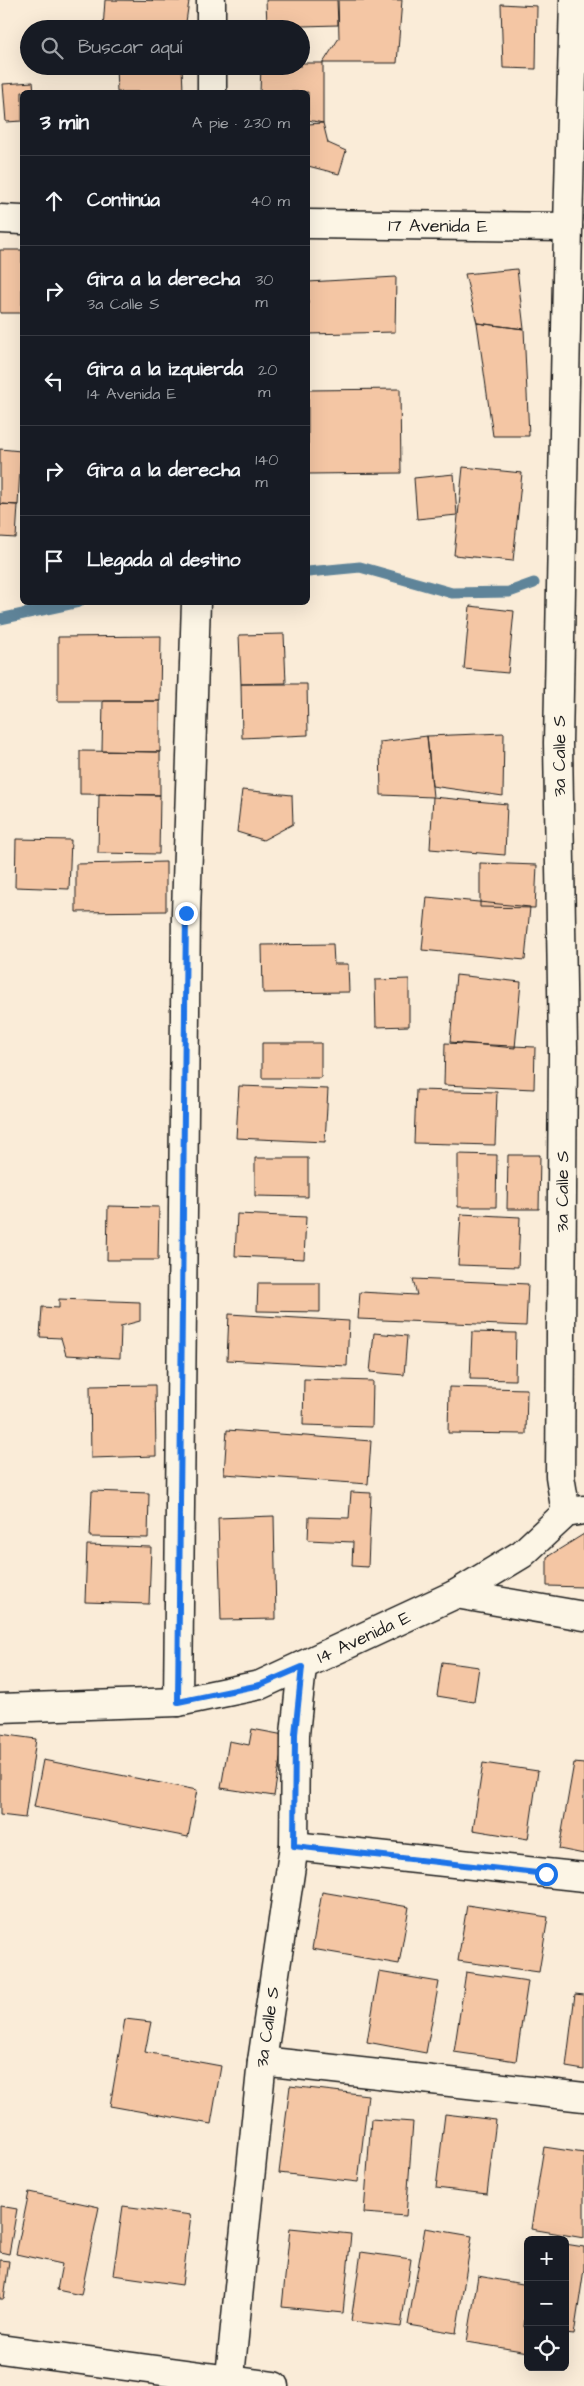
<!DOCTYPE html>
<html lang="es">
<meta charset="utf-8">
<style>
:root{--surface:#171b24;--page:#20242c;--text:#f1f3f6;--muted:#9ea1a6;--line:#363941}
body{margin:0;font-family:"Architects Daughter",sans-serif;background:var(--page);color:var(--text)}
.controls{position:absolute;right:15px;bottom:15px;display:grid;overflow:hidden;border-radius:8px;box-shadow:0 5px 20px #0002}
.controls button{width:45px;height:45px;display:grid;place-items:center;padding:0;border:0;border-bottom:1px solid var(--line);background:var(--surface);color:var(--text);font:25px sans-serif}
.stop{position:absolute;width:15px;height:15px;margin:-11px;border:4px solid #1a73e8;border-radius:50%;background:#fff}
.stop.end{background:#1a73e8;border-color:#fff;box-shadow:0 1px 5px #0008}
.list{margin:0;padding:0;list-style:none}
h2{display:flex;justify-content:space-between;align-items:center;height:65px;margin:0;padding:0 20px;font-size:21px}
h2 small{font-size:16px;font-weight:400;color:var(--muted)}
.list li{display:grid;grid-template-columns:32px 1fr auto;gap:15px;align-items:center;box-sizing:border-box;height:90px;padding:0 20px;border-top:1px solid var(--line)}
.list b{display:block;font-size:19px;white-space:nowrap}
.list p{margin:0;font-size:16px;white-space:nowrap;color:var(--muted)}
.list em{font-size:16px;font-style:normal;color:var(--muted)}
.icon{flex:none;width:28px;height:28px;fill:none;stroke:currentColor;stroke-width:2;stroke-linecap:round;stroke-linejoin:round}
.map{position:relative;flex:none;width:584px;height:2386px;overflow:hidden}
.search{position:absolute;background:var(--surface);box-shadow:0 5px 20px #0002;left:20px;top:20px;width:290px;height:55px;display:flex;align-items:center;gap:12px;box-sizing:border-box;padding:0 18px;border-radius:28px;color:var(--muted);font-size:19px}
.panel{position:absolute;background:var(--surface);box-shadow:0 5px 20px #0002;left:20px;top:90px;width:290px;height:515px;border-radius:8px}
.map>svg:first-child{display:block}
</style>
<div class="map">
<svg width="584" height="2386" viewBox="0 0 584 2386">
<rect width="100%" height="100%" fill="#faecd8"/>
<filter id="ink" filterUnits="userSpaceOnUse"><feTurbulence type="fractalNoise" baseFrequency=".02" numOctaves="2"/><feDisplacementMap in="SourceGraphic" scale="10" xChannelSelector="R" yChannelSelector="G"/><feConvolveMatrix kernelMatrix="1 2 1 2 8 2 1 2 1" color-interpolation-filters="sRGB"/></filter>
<g filter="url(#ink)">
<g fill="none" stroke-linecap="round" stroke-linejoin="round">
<!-- stream -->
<path stroke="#5f8499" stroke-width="11" d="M308 572 360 567 452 593 509 592 534 583
M0 619 79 602"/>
</g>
<!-- building -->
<path fill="#f4c6a4" stroke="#1c1c1c" d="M105 0 189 1 185 29H103Z
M266 0H337L338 25 267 27Z
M338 0H402L397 63H323L339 38Z
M501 4 537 6 536 69 503 68Z
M301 63H323V123L308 120V92H260L261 66H301Z
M116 66H182L183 92H117Z
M33 82 34 92H22V121L6 122 3 84Z
M323 123 328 143 346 151 339 174 308 166V124Z
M0 250H22V313H0Z
M517 269 524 329 477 323 465 274Z
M396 277 395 332 308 334V282Z
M477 323 524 329 529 436H493Z
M400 389 401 473 308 474V390Z
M0 449 21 451 18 505 0 504Z
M463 467 522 473 513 561 454 555Z
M454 474 457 515 417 519 414 478Z
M0 504 18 505 16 538 0 537Z
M470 606 514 611 508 673 464 669Z
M284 634 286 683 241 684 239 635Z
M161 636 160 701H58V637Z
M241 684H307L308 735 242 738Z
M103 701H160V752L102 751Z
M504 733 503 796 432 786 427 736Z
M427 736 433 797 381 795 380 742Z
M80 751 160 752V795L80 794Z
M242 790 292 795 293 824 263 840 237 832Z
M99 794 160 795 159 854 98 853Z
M433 797 507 804 505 855 430 849Z
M16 839 71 840 69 889 15 887Z
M166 862V911L76 912V864Z
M480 863 537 865 535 908 480 907Z
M427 897 530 907 525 960 422 950Z
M333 944 334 964H348L349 992 263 993 262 945Z
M456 975 521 982 515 1048 450 1042Z
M409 979V1026L376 1027 375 980Z
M262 1043H321V1078H262Z
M445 1043 535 1047 534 1089 444 1085Z
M239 1086 328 1089 325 1142 236 1138Z
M416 1090 497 1092 495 1145 414 1143Z
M458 1154 497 1155 496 1207H458Z
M508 1155H540L539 1209H507Z
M255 1158H308V1197L255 1196Z
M108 1206 159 1207 158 1260H107Z
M237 1214 306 1217 304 1259 235 1256Z
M461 1214 520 1217 518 1267 458 1265Z
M413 1279 528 1284 526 1326 358 1319 360 1292 417 1295Z
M258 1283H320V1312L257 1311Z
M59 1299 140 1302V1321L121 1326 120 1358 66 1355 61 1338 40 1337 42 1307 59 1308Z
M229 1314 349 1321 347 1366 227 1360Z
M472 1332 516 1333 515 1380 470 1379Z
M374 1333 407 1336 404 1375 370 1372Z
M304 1379 373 1381 372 1427 303 1425Z
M155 1385 156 1456 91 1458 90 1386Z
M449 1387 527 1389 526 1434 448 1433Z
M227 1430 371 1441 368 1484 224 1474Z
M92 1491 149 1493 148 1538 90 1537Z
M351 1492 371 1493 368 1567 352 1566 353 1542 308 1540 309 1517 349 1518Z
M274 1516 276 1619 221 1620 218 1518Z
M584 1534V1587L547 1586V1557Z
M87 1545 151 1547 149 1604 85 1602Z
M442 1662 479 1667 474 1702 437 1696Z
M252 1729 284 1735 274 1796 221 1788 229 1741 249 1745Z
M0 1734 36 1739 25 1818 0 1815Z
M43 1760 197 1790 188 1837 34 1807Z
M483 1763 538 1771 528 1839 473 1830Z
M574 1763 584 1764V1854L559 1849Z
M322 1892 409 1907 399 1964 312 1949Z
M467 1905 548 1917 539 1972 458 1961Z
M379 1972 439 1982 426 2053 367 2042Z
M466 1972 528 1981 516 2061 454 2052Z
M575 1994 584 1995V2070L566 2067Z
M125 2019 151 2022 145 2052 221 2066 211 2124 110 2106Z
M290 2086 368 2095 358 2182 279 2173Z
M445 2114 496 2120 487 2194 436 2188Z
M371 2119 413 2122 406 2216 364 2213Z
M544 2147 584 2153V2238L531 2229Z
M29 2192 99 2207 81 2295 57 2290 62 2264 16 2254Z
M0 2206 17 2209 9 2254 0 2252Z
M123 2206 191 2215 182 2285 113 2275Z
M290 2228 351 2234 343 2313 282 2307Z
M425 2228 472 2236 456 2333 408 2325Z
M565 2244 584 2247V2269L574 2335 565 2334Z
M361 2252 411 2259 401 2327 351 2321Z
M0 2260 9 2261 4 2299H0Z
M478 2276 528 2285 524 2327 528 2328V2352L467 2342Z"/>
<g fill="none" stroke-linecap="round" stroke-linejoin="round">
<!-- minor casing -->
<g stroke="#1c1c1c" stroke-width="31">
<g id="minor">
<path d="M211 0V29"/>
<path d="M212 66V92"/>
<path d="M0 219 22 220"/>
<path id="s1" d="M308 224 568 227"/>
<path id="s2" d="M566 1513 560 1476 563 1047 558 743 568 227 574 0"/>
<path d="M456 1594 584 1616"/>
<path d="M178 1702 186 913 196 602"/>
<path id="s3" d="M0 1708 178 1702 260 1685 456 1594 522 1554 566 1513 583 1510"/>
<path d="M294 1846 584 1877"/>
<path d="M262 2061 584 2097"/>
<path d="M0 2349 274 2386"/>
<path id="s4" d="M229 2386 262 2061 294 1846 295 1734 302 1667"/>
</g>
</g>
<!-- minor -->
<use href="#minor" stroke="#fcf5e5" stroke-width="28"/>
</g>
</g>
<g fill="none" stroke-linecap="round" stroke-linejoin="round" filter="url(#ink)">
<!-- route -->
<path stroke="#1a73e8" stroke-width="6" d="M186 913 178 1702 260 1685 302 1667 295 1734 294 1846 546 1874"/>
</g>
<g text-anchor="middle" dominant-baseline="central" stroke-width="5" stroke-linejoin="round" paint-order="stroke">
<!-- street labels -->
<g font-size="18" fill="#1c1c1c" stroke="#fcf5e5">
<text stroke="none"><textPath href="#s1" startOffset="130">17 Avenida E</textPath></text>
<text transform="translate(559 756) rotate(-90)">3a Calle S</text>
<text stroke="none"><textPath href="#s2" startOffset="322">3a Calle S</textPath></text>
<text stroke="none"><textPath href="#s3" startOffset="376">14 Avenida E</textPath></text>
<text stroke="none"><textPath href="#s4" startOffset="361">3a Calle S</textPath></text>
</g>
</g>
</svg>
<div class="controls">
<button>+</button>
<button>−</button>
<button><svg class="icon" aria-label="locate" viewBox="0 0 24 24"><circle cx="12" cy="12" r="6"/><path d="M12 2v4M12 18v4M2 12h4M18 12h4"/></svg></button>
</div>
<div class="stop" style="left:546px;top:1874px"></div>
<div class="stop end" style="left:186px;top:913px"></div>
<div class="search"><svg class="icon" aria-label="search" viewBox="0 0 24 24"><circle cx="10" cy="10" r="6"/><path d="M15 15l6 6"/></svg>Buscar aquí</div>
<section class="panel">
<h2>3 min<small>A pie · 230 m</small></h2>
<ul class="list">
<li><svg class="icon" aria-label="ahead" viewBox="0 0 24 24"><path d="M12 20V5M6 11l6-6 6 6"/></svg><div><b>Continúa</b></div><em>40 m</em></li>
<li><svg class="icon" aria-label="right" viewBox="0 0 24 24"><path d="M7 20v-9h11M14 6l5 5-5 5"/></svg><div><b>Gira a la derecha</b><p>3a Calle S</p></div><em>30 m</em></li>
<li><svg class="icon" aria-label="left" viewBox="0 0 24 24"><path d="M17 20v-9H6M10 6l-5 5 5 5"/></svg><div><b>Gira a la izquierda</b><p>14 Avenida E</p></div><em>20 m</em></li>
<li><svg class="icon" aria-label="right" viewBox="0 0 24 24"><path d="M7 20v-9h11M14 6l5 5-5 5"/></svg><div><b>Gira a la derecha</b></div><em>140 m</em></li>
<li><svg class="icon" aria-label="arrive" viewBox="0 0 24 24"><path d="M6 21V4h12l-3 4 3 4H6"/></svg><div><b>Llegada al destino</b></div></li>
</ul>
</section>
</div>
